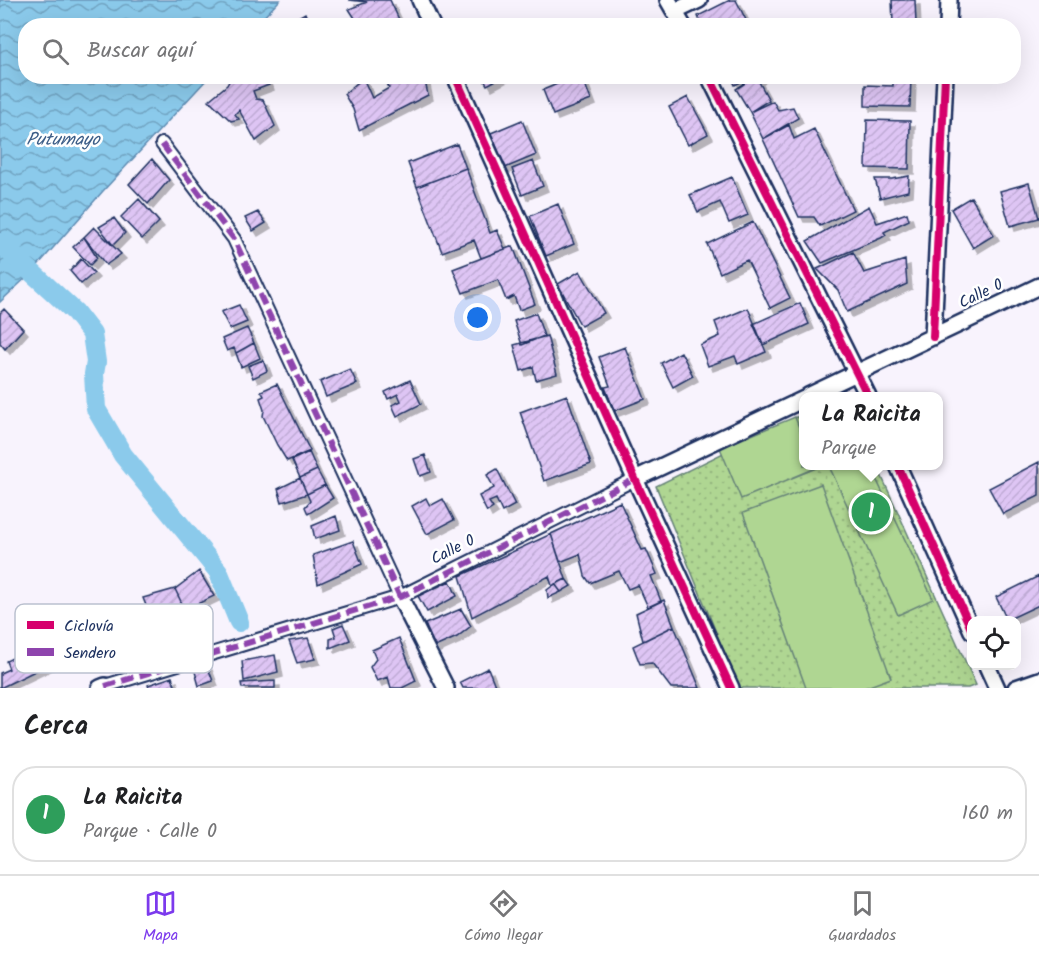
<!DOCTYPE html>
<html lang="es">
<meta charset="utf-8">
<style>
:root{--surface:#fff;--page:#f6f6f6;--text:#202124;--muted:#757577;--line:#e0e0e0;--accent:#7c3aed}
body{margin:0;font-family:Kalam,sans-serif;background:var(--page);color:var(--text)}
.controls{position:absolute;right:18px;bottom:18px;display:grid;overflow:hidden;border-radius:12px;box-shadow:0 6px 24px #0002}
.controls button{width:54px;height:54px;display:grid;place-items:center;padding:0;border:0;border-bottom:2px solid var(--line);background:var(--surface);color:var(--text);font:30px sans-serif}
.you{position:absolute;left:478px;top:318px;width:21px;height:21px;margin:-15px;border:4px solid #fff;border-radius:50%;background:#1a73e8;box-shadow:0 0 0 9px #1a73e833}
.badge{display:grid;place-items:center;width:39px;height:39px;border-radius:50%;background:var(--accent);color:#fff;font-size:20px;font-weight:700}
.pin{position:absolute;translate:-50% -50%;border:3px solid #fff;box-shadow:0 2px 6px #0006}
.popup{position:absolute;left:799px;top:392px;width:144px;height:78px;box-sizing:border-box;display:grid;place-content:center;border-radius:12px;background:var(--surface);filter:drop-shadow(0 2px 4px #0005);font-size:20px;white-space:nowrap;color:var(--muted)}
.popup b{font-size:22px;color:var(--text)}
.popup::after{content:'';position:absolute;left:50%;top:100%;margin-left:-12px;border:12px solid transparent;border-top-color:var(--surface)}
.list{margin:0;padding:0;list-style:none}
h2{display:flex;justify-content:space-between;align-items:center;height:78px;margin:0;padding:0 24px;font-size:26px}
h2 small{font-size:20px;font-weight:400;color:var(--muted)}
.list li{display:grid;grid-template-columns:39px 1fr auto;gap:18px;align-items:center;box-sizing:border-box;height:96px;margin:0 12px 12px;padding:0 12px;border:2px solid var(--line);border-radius:24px}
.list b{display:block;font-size:22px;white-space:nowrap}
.list p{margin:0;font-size:20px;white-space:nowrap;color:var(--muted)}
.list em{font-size:20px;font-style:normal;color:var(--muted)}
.icon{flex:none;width:33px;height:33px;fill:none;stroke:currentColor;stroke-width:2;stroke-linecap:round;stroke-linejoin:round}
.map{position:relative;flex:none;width:1039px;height:688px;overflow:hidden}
.search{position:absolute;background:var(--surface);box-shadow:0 6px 24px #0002;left:18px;right:18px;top:18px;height:66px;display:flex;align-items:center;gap:15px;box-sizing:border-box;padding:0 21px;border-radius:24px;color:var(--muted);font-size:22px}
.sheet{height:186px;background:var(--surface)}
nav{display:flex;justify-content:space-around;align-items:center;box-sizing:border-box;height:84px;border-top:2px solid var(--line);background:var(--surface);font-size:16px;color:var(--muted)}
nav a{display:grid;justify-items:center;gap:3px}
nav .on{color:var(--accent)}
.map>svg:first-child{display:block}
</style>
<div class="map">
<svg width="1039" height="688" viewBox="0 0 1039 688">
<defs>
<pattern id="grass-dots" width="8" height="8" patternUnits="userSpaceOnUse" patternTransform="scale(1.5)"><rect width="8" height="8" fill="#afd692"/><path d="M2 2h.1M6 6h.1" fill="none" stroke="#96b880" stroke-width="1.8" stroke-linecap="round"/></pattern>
<pattern id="water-waves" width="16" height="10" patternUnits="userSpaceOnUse" patternTransform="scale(1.5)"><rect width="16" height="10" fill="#8bcaeb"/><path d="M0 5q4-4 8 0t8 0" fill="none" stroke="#71a4c2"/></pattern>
<pattern id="building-hatch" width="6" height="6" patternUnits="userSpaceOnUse" patternTransform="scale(1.5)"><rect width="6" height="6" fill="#dec5f4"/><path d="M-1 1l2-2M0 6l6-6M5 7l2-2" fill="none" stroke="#beaad4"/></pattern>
<filter id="shadow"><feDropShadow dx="5" dy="5" stdDeviation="0" flood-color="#0004"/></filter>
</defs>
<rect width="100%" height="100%" fill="#f8f3fd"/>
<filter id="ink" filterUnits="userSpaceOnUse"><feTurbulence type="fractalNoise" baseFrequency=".0167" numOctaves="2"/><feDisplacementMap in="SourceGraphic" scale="12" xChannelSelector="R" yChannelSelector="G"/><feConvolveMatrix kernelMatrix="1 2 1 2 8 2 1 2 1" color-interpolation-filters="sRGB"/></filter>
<g filter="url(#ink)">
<!-- grass -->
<path fill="url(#grass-dots)" stroke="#658278" stroke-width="1.5" d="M803 414 804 466H877L976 685 968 688H739L656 486Z"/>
<!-- park -->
<path fill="#afd692" stroke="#658278" stroke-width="1.5" d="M795 417 803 438 804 466H815L816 468 741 499 720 448Z
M829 466H870L933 599 898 615Z
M821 484 891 678 864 688H806L743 513Z"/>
<!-- water -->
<path fill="url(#water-waves)" stroke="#5e8cb3" stroke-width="1.5" d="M0 0H280L256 25 26 26V76L209 77 103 191 32 272 0 302Z"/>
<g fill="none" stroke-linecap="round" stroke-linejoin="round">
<!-- canal -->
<path stroke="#8bcaeb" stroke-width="20" d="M0 243 75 312 92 334 96 362 94 374 96 409 123 455 218 571 239 622"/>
</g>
<!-- building -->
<path fill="url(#building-hatch)" stroke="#1b2f5e" stroke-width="1.5" filter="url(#shadow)" d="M349 0H390L402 26H360L349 9 367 2Z
M730 0H736L749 26H702L698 16Z
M892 0H915L916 23 893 24Z
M305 13 310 26H287L286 24Z
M232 76H266L269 85 253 91 256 99 263 100 275 126 256 141 239 110 235 114 239 119 231 121 209 100 227 85Z
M384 76H424L428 95 359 130 353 109 344 94 363 78 372 98 389 88Z
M482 76H504L487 85Z
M576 76H582L591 100 553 115 543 90Z
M731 76H752L735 85Z
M756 76H761L758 80 769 100 750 112 736 89Z
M893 76H911L910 107 865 106V85L893 86Z
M688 97 708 134 688 145 669 107Z
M773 101 778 110 793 107 798 118 763 139 750 112Z
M522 120 536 155 505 168 491 133Z
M867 120 910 121 909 169 866 168Z
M789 125 794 139 814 129 853 210 820 226 814 217H799L763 139Z
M457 144 466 168 417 187 408 163Z
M152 159 169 180 148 204 129 184Z
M533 161 543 186 522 195 512 169Z
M466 168 490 233 497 230 505 249 481 258 474 240 442 252 417 187Z
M909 176 908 191 880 198 875 179H892Z
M732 177 748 215 729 223 720 202 698 212 690 195Z
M1029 183 1039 218 1010 226 1000 191Z
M971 197 994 235 973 248 951 209Z
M139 199 159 222 142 239 121 217Z
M558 204 574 244 546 256 530 216Z
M869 206 877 223 907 213 909 220 884 232 886 235 881 238 822 263 807 241Z
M258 212 266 223 253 231 245 218Z
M114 218 125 233 113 245 99 227Z
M753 222 790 298 770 308 747 260 720 273 707 244Z
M94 227 121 254 106 265 84 237Z
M84 237 97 258 90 265 73 247Z
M513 246 535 304 519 310 514 296 506 300 498 280 463 293 453 269Z
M853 252 864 273 905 260 907 284 847 312 838 290 817 269Z
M81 259 94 273 81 284 70 271Z
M580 271 604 313 581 326 558 284Z
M800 303 809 324 763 345 753 324Z
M239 305 247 322 230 329 221 312Z
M748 308 766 352 738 364 735 356 708 366 700 345 720 336 715 322Z
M4 309 23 329 5 349 0 343V313Z
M536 313 544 336 522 345 514 321Z
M247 328 254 343 236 353 234 348 227 351 222 339Z
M547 336 557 374 536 380 533 367 521 371 514 345Z
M254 343 260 358 241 367 236 353Z
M625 347 645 399 614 411 605 387 610 386 599 357Z
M681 352 693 376 673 387 661 363Z
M263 360 267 371 253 378 248 366Z
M350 369 357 384 326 397 320 382Z
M410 380 421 404 397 416 392 405 401 401 398 394 388 399 385 392Z
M277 384 310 451 287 461 277 445 263 416 264 410 260 398 264 396 261 391Z
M567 395 591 464 544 481 520 412Z
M309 452 317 470 300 478 292 460Z
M425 455 431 472 420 476 414 459Z
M1039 462V496L1003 514 989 488Z
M497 469 515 505 502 512 496 499 489 502 493 508 487 512 479 496 494 488 487 475Z
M317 470 325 485 307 494 300 478Z
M300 478 307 494 282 502 278 489Z
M325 485 333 498 308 514 305 507 310 501 307 494Z
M426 498 430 506 443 499 454 520 427 534 412 506Z
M620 502 642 550 646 549 657 574 651 576 661 601 648 607 638 585 628 589 619 571 590 583 585 576 580 554 560 562 551 534Z
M336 516 340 530 315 539 312 526Z
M551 534 566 579 552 586 549 576 472 617 460 576Z
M353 541 362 564 318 584 313 555Z
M199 571 214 596 185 610 175 589Z
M1039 576V605L1007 620 996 597Z
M566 579 571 586 561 592 555 584Z
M450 581 457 596 427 612 418 596Z
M555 584 561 592 548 598 547 590Z
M175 589 185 610 153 623 143 598Z
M664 600 674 626 643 641 636 613Z
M108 606 112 613 131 606 138 625 102 642 90 614Z
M461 609 471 626 457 637 435 647 425 624Z
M68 611 85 647 0 688V673L9 669 6 661 57 636 49 620Z
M343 624 350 640 330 648V639L336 637 333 628Z
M674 626 700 688H671L652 663 640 664 633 646Z
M308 638 315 659 297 663 289 641Z
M399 638 416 681 402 688H391L388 677 377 681 370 667 376 659 372 650Z
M275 655 278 672 244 681 242 661Z
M207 665 213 681 199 686 194 668Z
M488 668 496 688H463L460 682Z
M172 677 176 688H149L148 685Z
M275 681V688H242L241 683Z"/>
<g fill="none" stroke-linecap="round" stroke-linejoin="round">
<!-- pedestrian casing -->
<g stroke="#1b2f5e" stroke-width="16">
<path id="pedestrian" d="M162 144 234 239 400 597
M105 686 400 597 635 479"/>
</g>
<!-- minor casing -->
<g stroke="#1b2f5e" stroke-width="20">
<path id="minor" d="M420 0 432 26
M668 0 683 26
M676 11 699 0
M948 26 949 0
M455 76 635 479 731 688
M709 76 868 396
M933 337 945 76
M808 396 1039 286
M898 466 972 631
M635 479 804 399
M400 597 446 688
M987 666 997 688
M100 688 105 686
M1016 688 1039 680"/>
</g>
<!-- pedestrian -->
<use href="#pedestrian" stroke="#fff" stroke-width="12"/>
<!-- minor -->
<use href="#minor" stroke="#fff" stroke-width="15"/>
<!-- quiet -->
<path stroke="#8e44ad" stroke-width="6" stroke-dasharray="12 6" stroke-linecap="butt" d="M162 144 234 239 400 597
M105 686 400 597 635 479"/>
<!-- cycleway casing -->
<g stroke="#fff" stroke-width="11">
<path id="cycleway" d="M455 76 635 479 731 688
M709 76 868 396
M933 337 945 76
M898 466 972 631"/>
</g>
<!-- cycleway -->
<use href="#cycleway" stroke="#d6006c" stroke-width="8"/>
</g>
</g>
<g text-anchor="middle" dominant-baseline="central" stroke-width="5" stroke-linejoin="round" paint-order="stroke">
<!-- street labels -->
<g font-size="16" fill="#1b2f5e" stroke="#fff">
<text transform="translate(981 294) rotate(-26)">Calle 0</text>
<text transform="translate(453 550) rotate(-27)">Calle 0</text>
</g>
<!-- water labels -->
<g font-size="18" font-style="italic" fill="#3d5e88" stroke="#fff">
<text x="63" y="140">Putumayo</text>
</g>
</g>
<!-- legend -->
<rect x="15" y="604" width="198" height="69" rx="9" fill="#fff" stroke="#bbc1cf" stroke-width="1.5"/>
<rect x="27" y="621" width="27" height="8" fill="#d6006c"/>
<rect x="27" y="648" width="27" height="8" fill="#8e44ad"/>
<g font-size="16" fill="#1b2f5e">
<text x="64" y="631">Ciclovía</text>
<text x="64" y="658">Sendero</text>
</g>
</svg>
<div class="controls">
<button><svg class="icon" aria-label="locate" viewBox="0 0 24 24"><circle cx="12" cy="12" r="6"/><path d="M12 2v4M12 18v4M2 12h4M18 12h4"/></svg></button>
</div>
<div class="you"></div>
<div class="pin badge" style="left:871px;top:512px;background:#2e9e5b">1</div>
<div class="popup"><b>La Raicita</b>Parque</div>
<div class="search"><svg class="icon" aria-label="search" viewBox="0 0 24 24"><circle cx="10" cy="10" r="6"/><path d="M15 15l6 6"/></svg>Buscar aquí</div>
</div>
<section class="sheet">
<h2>Cerca<small></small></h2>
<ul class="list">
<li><span class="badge" style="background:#2e9e5b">1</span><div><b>La Raicita</b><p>Parque · Calle 0</p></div><em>160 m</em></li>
</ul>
</section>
<nav>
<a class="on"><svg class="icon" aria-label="map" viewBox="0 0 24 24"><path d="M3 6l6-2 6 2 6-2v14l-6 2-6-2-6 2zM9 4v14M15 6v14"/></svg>Mapa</a>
<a><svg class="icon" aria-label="directions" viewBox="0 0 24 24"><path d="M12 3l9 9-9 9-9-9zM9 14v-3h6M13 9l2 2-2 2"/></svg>Cómo llegar</a>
<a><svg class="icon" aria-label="saved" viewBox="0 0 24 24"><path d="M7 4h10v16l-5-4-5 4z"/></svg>Guardados</a>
</nav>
